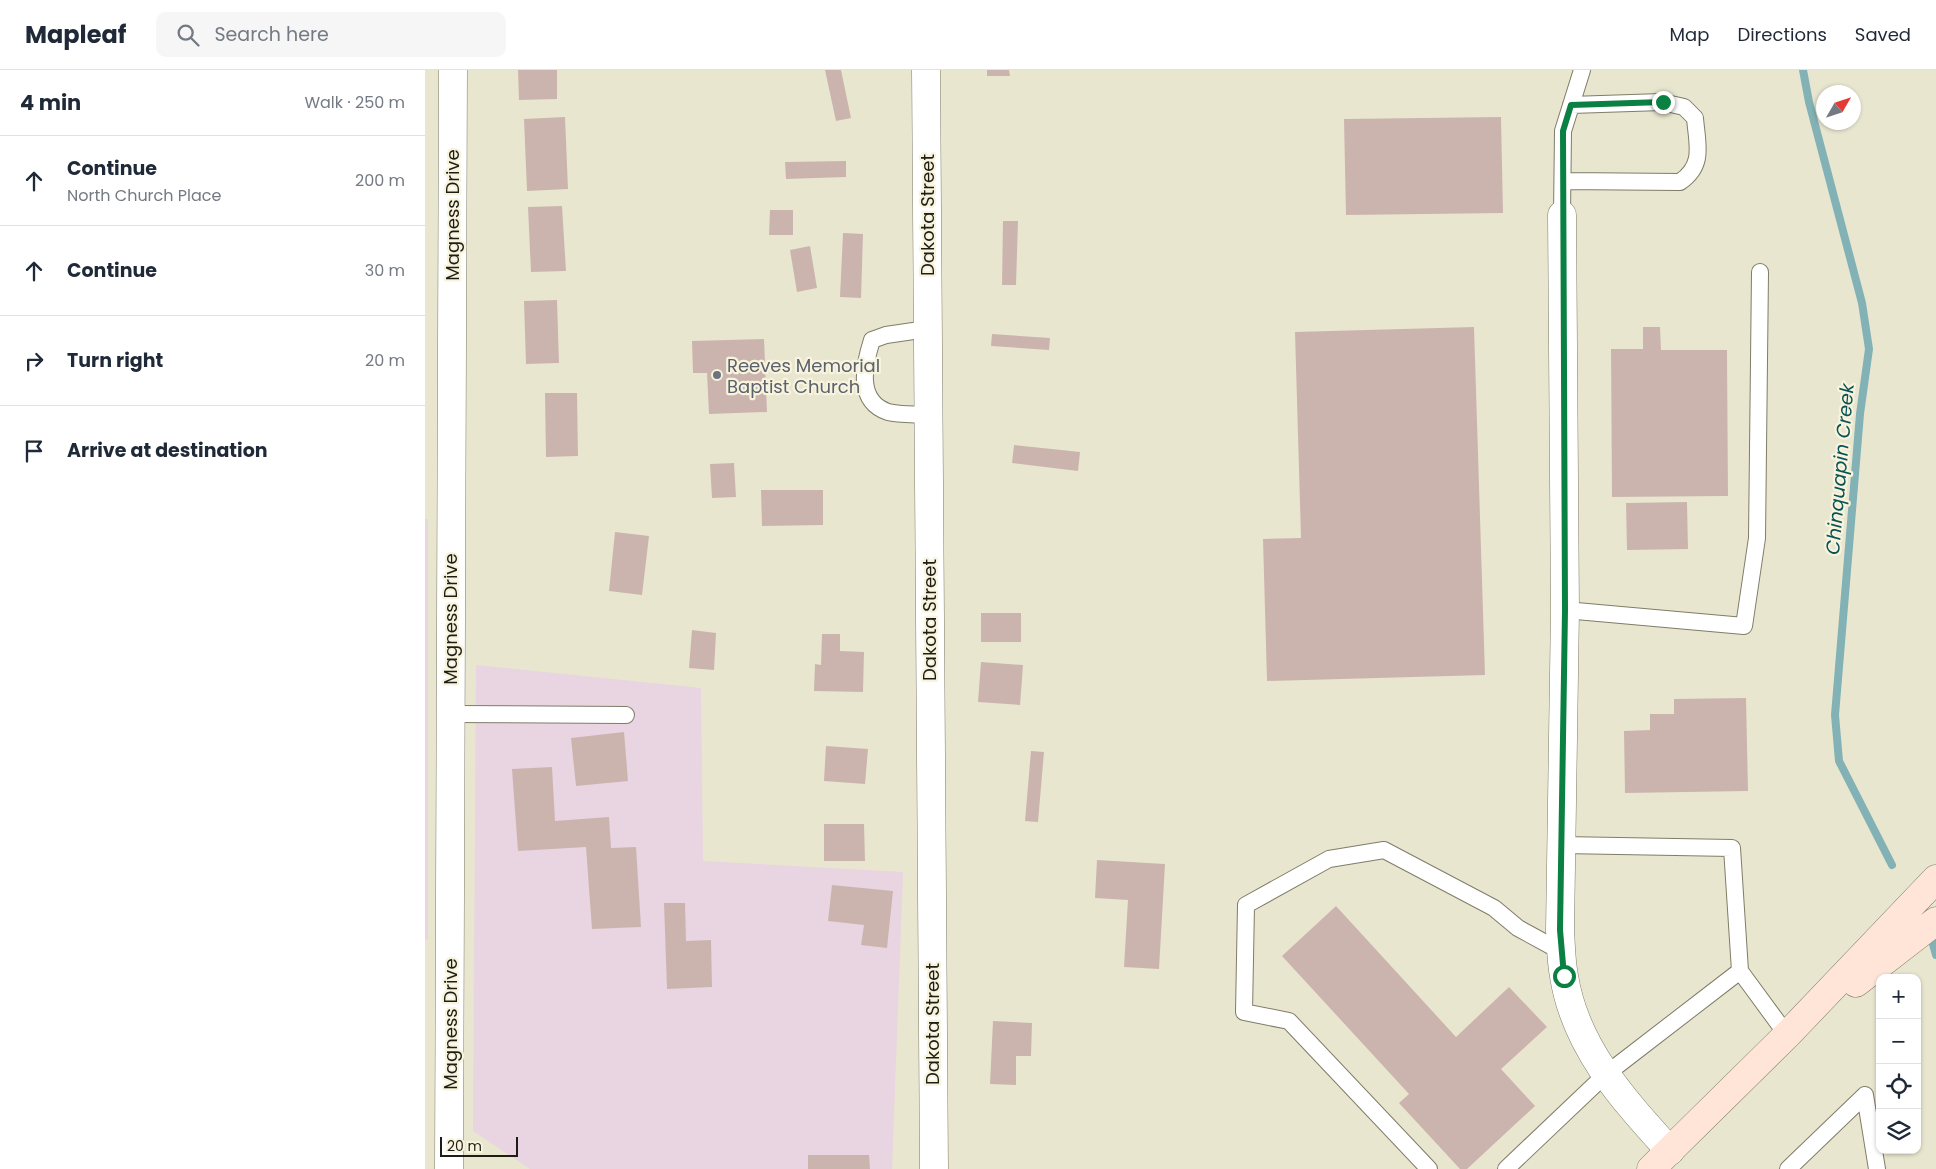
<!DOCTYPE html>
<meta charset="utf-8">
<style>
:root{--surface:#fff;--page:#f6f6f7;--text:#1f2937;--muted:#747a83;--line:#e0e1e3}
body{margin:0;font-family:Poppins,sans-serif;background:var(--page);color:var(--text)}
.controls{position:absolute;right:15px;bottom:15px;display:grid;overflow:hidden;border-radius:10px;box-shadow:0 1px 4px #0004}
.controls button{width:45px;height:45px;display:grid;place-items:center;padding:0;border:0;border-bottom:1px solid var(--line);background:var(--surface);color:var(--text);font:25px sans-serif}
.compass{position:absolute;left:1391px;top:15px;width:45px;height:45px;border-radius:50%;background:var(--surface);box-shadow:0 1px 4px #0004;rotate:51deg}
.scale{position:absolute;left:15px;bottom:12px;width:78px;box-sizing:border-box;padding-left:5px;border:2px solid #1e1d15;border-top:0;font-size:14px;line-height:18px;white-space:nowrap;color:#1e1d15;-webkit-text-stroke:4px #f7f3dd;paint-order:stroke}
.stop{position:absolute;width:15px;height:15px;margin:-11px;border:4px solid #0b8043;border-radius:50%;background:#fff}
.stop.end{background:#0b8043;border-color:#fff;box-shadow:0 1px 5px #0008}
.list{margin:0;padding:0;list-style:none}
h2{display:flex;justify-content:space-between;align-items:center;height:65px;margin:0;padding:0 20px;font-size:21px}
h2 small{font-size:16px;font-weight:400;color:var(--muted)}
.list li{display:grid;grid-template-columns:32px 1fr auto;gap:15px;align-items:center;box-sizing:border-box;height:90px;padding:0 20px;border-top:1px solid var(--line)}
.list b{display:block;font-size:19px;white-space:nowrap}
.list p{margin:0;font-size:16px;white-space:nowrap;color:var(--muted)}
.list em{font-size:16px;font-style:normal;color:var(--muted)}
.icon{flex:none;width:28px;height:28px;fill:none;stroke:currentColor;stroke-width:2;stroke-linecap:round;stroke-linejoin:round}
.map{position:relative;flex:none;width:1511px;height:1099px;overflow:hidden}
header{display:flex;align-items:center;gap:30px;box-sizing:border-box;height:70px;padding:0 25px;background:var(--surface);border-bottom:1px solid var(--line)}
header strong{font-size:24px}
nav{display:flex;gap:28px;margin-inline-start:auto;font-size:18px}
.search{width:350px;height:45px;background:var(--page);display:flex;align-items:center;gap:12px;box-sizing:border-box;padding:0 18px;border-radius:10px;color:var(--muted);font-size:19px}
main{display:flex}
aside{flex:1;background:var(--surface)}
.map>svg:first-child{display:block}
</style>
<header>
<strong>Mapleaf</strong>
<div class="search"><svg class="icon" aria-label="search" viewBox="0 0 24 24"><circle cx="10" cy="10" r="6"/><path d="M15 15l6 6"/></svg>Search here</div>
<nav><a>Map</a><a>Directions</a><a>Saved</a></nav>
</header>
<main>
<aside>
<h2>4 min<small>Walk · 250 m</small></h2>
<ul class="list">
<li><svg class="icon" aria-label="ahead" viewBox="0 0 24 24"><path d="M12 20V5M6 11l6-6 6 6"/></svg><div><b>Continue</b><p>North Church Place</p></div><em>200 m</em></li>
<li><svg class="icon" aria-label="ahead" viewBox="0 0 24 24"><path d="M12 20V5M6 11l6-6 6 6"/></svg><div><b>Continue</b></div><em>30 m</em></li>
<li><svg class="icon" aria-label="right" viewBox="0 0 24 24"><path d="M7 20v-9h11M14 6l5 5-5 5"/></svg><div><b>Turn right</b></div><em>20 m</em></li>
<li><svg class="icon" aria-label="arrive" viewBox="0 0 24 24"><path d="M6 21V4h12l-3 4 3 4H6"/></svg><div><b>Arrive at destination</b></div></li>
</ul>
</aside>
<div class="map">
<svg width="1511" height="1099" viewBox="0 0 1511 1099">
<rect width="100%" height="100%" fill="#e9e6d0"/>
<!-- industrial -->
<path fill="#e9d4e2" d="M0 449H3V870L0 869Z
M51 595 276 618 278 791 478 802 467 1099H105L48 1061Z"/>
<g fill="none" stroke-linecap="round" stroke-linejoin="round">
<!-- stream -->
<path stroke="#82b2b5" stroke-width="8" d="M1378 0 1384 32 1437 233 1444 279 1435 344 1410 645 1414 691 1467 795
M1505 864 1511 885"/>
</g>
<!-- building -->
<path fill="#ccb4ae" d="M93 0H132V29L94 30Z
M400 0H416L426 48 411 51Z
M562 0H584L585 6H562Z
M140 47 143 119 102 121 99 49Z
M1076 47 1078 143 921 145 919 49Z
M421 91V107L361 109 360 92Z
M137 136 141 201 106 202 103 137Z
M345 140H368V165H344Z
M578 151H593L591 215H577Z
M418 163 438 164 436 228 415 227Z
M385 176 392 218 372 222 365 180Z
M132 230 134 293 101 294 99 231Z
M1049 257 1060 605 842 611 838 469 876 468 870 262Z
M1218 257H1235L1236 280H1302L1303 426 1187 427 1186 279H1218Z
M567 264 625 268 624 280 566 276Z
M339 269 342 342 284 344 282 303H268L267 271Z
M120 323H152L153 386 121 387Z
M589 375 655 382 653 401 587 393Z
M309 393 311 427 287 428 285 394Z
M336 420H398V455L337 456Z
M1262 432 1263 479 1202 480 1201 433Z
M190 462 224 466 217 525 184 521Z
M556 543H596V572H556Z
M267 560 291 563 289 600 264 598Z
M397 564H415V581L439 582 438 622 389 621 390 594 396 595Z
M556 592 598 595 595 635 553 632Z
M1321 628 1323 721 1200 723 1199 661 1225 660V644H1249V629Z
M199 662 203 711 151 716 146 668Z
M401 676 443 679 440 714 399 711Z
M606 681 619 682 613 752 600 751Z
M127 697 130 751 184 747 186 778 211 777 216 857 167 859 161 777 93 781 87 699Z
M399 754H439L440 791H399Z
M672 790 740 794 734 899 699 897 703 830 670 828Z
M407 815 468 821 462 878 436 875 439 855 403 851Z
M239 833H260L261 871 286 870 287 917 242 919Z
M911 836 1031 967 1084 917 1122 957 1076 999 1110 1036 1042 1099H1035L974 1033 984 1024 857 886Z
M568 951 607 953 606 986H591V1015L565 1014Z
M383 1085H444L445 1099H383Z"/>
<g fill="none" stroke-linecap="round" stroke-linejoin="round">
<!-- service casing -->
<g stroke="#7f7c68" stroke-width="18">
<path id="service" d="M1138 111 1255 112C1280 95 1272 74 1270 48L1259 37 1237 32 1146 35
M1137 145 1138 61 1157 0
M502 259 461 265 447 270C439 295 431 331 463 342 475 345 491 344 503 345
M1140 540 1319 556 1332 468 1335 202
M25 644 201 645
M1137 775 1307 778 1315 901
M1440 1025 1452 1099
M1004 1099 864 951 819 942 821 835 904 789 959 780 1069 838 1093 858 1137 882
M1081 1099 1180 1005 1315 901 1362 965
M1363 1099 1440 1025"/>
</g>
<!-- minor casing -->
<g stroke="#7f7c68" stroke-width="29">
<path id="minor" d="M501 0 509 1099
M1137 145 1140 540 1135 860C1136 875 1136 891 1139 906 1150 977 1198 1029 1245 1081
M24 1099 28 0"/>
</g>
<!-- secondary casing -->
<g stroke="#7f7c68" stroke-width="29">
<path id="secondary" d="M1431 913 1511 851
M1226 1099 1362 965 1511 809"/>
</g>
<!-- service -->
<use href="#service" stroke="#fff" stroke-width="16"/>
<!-- minor -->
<use href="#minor" stroke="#fff" stroke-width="28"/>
<!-- secondary -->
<use href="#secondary" stroke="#fee5d8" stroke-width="28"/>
</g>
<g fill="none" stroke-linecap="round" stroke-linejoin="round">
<!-- route -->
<path stroke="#0b8043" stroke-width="6" d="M1139 906 1135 860 1140 540 1138 61 1146 35 1238 32"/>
</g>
<!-- markers -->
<circle fill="#6b7280" stroke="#f7f3dd" stroke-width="2" cx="292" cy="305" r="5"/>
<g text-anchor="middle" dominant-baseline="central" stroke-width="4.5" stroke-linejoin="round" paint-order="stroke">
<!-- street labels -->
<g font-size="18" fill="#1e1d15" stroke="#f7f3dd">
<text transform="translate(27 145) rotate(-90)">Magness Drive</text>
<text transform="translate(502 145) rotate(-90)">Dakota Street</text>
<text transform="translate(25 549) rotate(-90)">Magness Drive</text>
<text transform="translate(504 550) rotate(-90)">Dakota Street</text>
<text transform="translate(25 954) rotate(-90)">Magness Drive</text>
<text transform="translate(507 954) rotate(-90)">Dakota Street</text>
</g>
<!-- worship labels -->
<g font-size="18" fill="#5b616d" stroke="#f7f3dd" text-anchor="start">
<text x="302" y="295">Reeves Memorial<tspan x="302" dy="21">Baptist Church</tspan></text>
</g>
<!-- water labels -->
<g font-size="19" font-style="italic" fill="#095256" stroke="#f7f3dd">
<text transform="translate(1415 399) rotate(-85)">Chinquapin Creek</text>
</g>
</g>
</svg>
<div class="controls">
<button>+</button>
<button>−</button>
<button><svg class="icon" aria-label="locate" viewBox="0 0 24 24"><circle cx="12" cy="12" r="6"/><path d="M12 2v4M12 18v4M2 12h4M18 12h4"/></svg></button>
<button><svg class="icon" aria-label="layers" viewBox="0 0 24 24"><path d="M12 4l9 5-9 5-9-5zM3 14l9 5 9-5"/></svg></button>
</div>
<svg class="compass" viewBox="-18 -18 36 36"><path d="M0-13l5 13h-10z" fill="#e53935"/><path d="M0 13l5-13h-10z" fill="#747a83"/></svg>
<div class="scale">20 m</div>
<div class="stop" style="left:1139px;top:906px"></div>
<div class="stop end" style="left:1238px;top:32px"></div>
</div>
</main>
